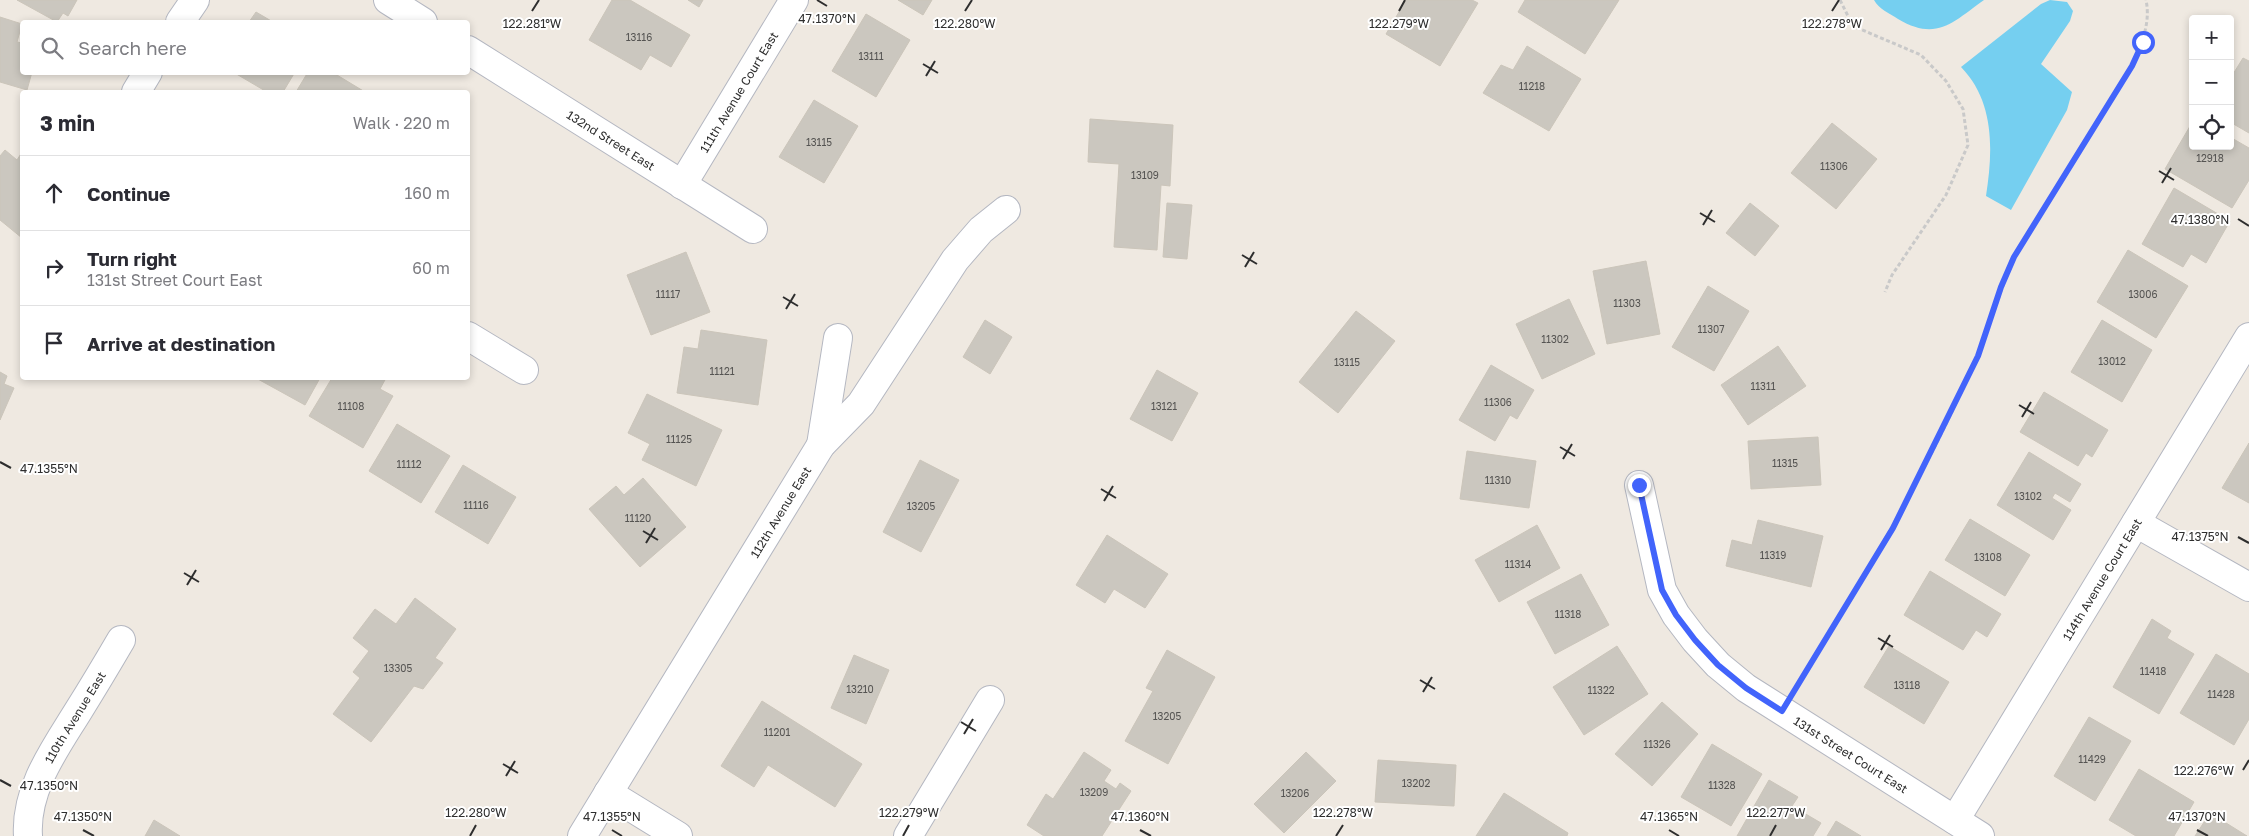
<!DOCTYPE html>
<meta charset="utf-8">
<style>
:root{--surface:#fff;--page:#f2f2f3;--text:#2b2b33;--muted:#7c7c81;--line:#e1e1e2}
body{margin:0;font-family:"Golos Text",sans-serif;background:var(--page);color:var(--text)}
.controls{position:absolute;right:15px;top:15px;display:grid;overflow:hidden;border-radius:5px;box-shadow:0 2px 8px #0003}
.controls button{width:45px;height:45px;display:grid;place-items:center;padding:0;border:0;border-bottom:1px solid var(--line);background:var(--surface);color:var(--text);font:25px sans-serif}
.stop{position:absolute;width:15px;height:15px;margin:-11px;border:4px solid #4264fb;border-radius:50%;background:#fff}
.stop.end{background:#4264fb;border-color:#fff;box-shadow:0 1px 5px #0008}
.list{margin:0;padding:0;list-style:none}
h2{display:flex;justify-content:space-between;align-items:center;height:65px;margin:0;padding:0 20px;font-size:21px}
h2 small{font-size:16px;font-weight:400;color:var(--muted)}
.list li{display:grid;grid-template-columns:32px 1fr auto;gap:15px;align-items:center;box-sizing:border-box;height:75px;padding:0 20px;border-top:1px solid var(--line)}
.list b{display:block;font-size:19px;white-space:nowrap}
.list p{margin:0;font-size:16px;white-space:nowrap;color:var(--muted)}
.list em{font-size:16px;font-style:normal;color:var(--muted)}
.icon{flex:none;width:28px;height:28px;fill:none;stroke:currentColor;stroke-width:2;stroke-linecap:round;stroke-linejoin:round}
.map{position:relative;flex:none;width:2249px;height:836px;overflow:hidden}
.search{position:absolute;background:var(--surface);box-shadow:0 2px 8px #0003;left:20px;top:20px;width:450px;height:55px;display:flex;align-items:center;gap:12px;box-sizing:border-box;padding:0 18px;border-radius:5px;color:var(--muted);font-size:19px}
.panel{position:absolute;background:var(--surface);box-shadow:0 2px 8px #0003;left:20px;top:90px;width:450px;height:290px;border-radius:5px}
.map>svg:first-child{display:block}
</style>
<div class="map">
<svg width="2249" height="836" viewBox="0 0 2249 836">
<rect width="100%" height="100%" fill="#efe9e1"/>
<!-- water -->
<path fill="#75cff0" d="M1874 0H1984C1953 22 1937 42 1898 19 1889 13 1879 9 1874 0Z
M2050 0 2067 2 2073 11 2070 21 2041 64 2072 92 2067 110 2011 210 1986 196C1993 151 1995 102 1961 67L2041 4Z"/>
<!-- building -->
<path fill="#cbc7bf" stroke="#cbc5ba" d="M17 0H77L68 16 63 13 57 22Z
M612 0H630L690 35 671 67 650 55 641 70 589 40Z
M688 0H703L699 7Z
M898 0H932L923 15Z
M1406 0H1472L1478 3 1440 66 1386 34Z
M1525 0H1619L1585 54 1518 12Z
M256 12 273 22H249Z
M866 14 910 40 876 97 832 71Z
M0 17 22 24 17 42 22 43V72H32L27 90 0 82Z
M1527 46 1581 79 1549 131 1483 93 1501 65 1513 70Z
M2243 58 2249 61V133L2230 122V79Z
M233 72H295L283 92H267Z
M308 72H332L365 92H296Z
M814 100 858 126 824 183 779 157Z
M1090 119 1173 125 1170 186 1161 185 1157 250 1114 247 1119 164 1088 162Z
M2193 121V146H2230V137L2249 148V180L2232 208 2165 169Z
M1832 123 1877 159 1836 209 1791 173Z
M5 150 17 160 22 152V238L0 220V156Z
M2174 188 2230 221 2206 263 2191 254 2183 267 2142 244Z
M1167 203 1192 205 1187 259 1163 257Z
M1750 203 1779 226 1755 256 1726 233Z
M2128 250 2188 286 2156 338 2097 302Z
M686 252 710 312 651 335 627 275Z
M1646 261 1660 334 1607 344 1593 271Z
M1708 286 1749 311 1714 371 1672 347Z
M1569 299 1595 354 1542 379 1516 324Z
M1356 311 1395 341 1338 413 1299 382Z
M985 320 1012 337 990 374 963 357Z
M2102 320 2152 350 2122 402 2071 372Z
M701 330 767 340 758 405 677 393 684 347 698 349Z
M1778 346 1806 386 1748 425 1721 385Z
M1491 365 1534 390 1517 419 1510 415 1495 441 1459 420Z
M1157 370 1198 393 1172 441 1130 419Z
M0 372 7 376 4 384 14 388 0 420Z
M256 378H320L305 405Z
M332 378H386L380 389 393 396 363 448 309 416Z
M2044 392 2108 430 2092 457 2086 453 2078 466 2020 432Z
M647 394 722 430 696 486 642 460 650 444 628 433Z
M397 424 450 456 421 503 369 471Z
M1818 437 1821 485 1751 489 1748 441Z
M2249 443V503L2222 488Z
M1467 451 1536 461 1529 508 1460 499Z
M2029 452 2081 484 2070 502 2055 493 2052 498 2071 510 2053 540 1997 505Z
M920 460 959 480 921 552 883 532Z
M463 465 516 497 488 544 435 512Z
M643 478 686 527 640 567 589 509 616 486 624 495Z
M1970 519 2030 555 2005 596 1945 560Z
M1758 520 1823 536 1811 587 1726 566 1732 540 1752 545Z
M1537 525 1560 568 1499 602 1475 560Z
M1107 535 1168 574 1145 608 1114 589 1105 603 1076 585Z
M1930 571 2001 614 1987 637 1976 630 1963 650 1904 615Z
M1581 574 1609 625 1555 654 1527 602Z
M415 598 456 629 435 658 443 663 423 689 414 686 371 742 333 714 360 678 353 672 369 651 353 638 375 609 396 624Z
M2152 619 2171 631 2167 638 2194 654 2159 714 2113 687Z
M1617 646 1648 694 1584 735 1553 687Z
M1889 646 1949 682 1924 724 1864 687Z
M1167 650 1215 677 1168 764 1125 741 1153 691 1146 688Z
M2216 654 2249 674V719L2234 745 2180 713Z
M854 655 889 670 866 724 831 708Z
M762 701 862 764 835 807 768 765 754 787 721 766Z
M1662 702 1698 734 1652 786 1615 754Z
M2089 717 2131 741 2095 801 2054 776Z
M1712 744 1762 774 1731 826 1681 797Z
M1084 752 1111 770 1104 781 1116 789 1120 783 1131 791 1102 836H1044L1027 825 1046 794 1053 799Z
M1306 752 1336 781 1284 833 1254 804Z
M1378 760 1456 765 1454 806 1375 802Z
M2139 769 2194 802 2174 836H2136L2109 820Z
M1769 780 1798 797 1792 806 1821 823 1813 836H1737Z
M1504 793 1568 833 1567 836H1476Z
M2210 813 2247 836H2195Z
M154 820 180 836H145Z
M1836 821 1861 836H1827Z"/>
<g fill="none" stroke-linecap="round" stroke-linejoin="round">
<!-- minor casing -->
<g stroke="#b4b7c1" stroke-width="30">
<g id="minor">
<path d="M388 0 423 22"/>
<path d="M180 22 195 0"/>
<path id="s1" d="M468 50 753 229"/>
<path d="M136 92 148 72"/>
<path id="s2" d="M682 185 794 0"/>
<path d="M468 336 524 370"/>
<path d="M821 445 838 338"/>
<path id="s3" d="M1639 485 1662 590 1676 615 1695 640 1718 665 1746 688 1980 836"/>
<path d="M2136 523 2249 587"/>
<path d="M608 793 678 836"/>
<path id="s4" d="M1955 820 2249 337"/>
<path id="s5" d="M28 836C25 790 54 750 77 713 92 689 107 664 121 640"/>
<path id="s6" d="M582 836 821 445 861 404 955 260 981 230 1006 210"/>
<path d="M908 836 990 700"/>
</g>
</g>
<!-- path -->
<path stroke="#c9c9c9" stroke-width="3" stroke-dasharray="4 2.5" stroke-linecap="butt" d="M1840 0 1853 26 1921 55 1946 81 1963 109 1968 145 1946 195 1892 275 1885 292
M1798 685C1863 578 1928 472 1977 356 1991 324 2000 290 2014 257L2132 66C2141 44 2151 24 2146 0"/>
<!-- minor -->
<use href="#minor" stroke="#fff" stroke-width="28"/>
</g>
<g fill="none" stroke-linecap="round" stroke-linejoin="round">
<!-- route -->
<path stroke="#4264fb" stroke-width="6" d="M1639 485 1662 590 1676 615 1695 640 1718 665 1746 688 1782 711 1893 528 1978 356 2001 287 2014 257 2132 66 2143 42"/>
</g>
<!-- ticks -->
<path fill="none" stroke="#2e2e2e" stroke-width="2" d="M817 0 827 6M532 11 539 0M965 11 972 0M1399 11 1405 0M1832 11 1839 0M923 64 938 73M926 76 935 61M2159 171 2174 180M2162 183 2171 168M1700 213 1715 222M2238 219 2249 226M1703 225 1712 210M1242 255 1257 264M1245 267 1254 252M783 297 798 306M786 309 795 294M2019 405 2034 414M2022 417 2031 402M1560 447 1575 456M1563 459 1572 444M0 462 11 468M1101 489 1116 498M1104 501 1113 486M643 531 658 540M2238 537 2249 543M646 543 655 528M184 573 199 582M187 585 196 570M1878 638 1893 647M1881 650 1890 635M1420 680 1435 689M1423 692 1432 677M961 722 976 731M964 734 973 719M503 764 518 773M2243 770 2249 760M506 776 515 761M0 780 11 786M83 830 94 836M612 830 622 836M1140 830 1151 836M1669 830 1679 836M2197 830 2208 836M470 836 476 825M903 836 909 825M1336 836 1343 825M1770 836 1776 825"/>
<g text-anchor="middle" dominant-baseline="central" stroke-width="4" stroke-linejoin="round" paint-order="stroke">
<!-- number labels -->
<g font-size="10" fill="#555452">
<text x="639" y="37">13116</text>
<text x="871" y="56">13111</text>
<text x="1532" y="86">11218</text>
<text x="819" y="142">13115</text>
<text x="2210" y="158">12918</text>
<text x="1834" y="166">11306</text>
<text x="1145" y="175">13109</text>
<text x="668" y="294">11117</text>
<text x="2143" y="294">13006</text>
<text x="1627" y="303">11303</text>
<text x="1711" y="329">11307</text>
<text x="1555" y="339">11302</text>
<text x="2112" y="361">13012</text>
<text x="1347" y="362">13115</text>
<text x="722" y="371">11121</text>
<text x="1763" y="386">11311</text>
<text x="1498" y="402">11306</text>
<text x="351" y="406">11108</text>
<text x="1164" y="406">13121</text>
<text x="679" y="439">11125</text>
<text x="1785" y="463">11315</text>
<text x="409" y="464">11112</text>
<text x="1498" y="480">11310</text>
<text x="2028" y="496">13102</text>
<text x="476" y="505">11116</text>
<text x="921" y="506">13205</text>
<text x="638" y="518">11120</text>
<text x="1773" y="555">11319</text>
<text x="1988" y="557">13108</text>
<text x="1518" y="564">11314</text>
<text x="1568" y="614">11318</text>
<text x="398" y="668">13305</text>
<text x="2153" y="671">11418</text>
<text x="1907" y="685">13118</text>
<text x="860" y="689">13210</text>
<text x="1601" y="690">11322</text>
<text x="2221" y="694">11428</text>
<text x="1167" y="716">13205</text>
<text x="777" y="732">11201</text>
<text x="1657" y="744">11326</text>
<text x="2092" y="759">11429</text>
<text x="1416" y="783">13202</text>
<text x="1722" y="785">11328</text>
<text x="1094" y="792">13209</text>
<text x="1295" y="793">13206</text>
</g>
<!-- street labels -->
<g font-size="12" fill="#2e2e2e" stroke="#fff">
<text stroke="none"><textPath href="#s2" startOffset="109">111th Avenue Court East</textPath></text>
<text stroke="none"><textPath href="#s1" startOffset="169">132nd Street East</textPath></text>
<text stroke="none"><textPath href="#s6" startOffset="380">112th Avenue East</textPath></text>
<text stroke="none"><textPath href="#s4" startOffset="282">114th Avenue Court East</textPath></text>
<text stroke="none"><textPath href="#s5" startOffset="130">110th Avenue East</textPath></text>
<text stroke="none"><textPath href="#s3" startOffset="362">131st Street Court East</textPath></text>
</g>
</g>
<g font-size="12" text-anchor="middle" fill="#2e2e2e" stroke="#fff" stroke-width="4" stroke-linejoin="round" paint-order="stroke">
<text x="827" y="23">47.1370°N</text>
<text x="532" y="28">122.281°W</text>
<text x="965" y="28">122.280°W</text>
<text x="1399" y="28">122.279°W</text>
<text x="1832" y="28">122.278°W</text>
<text x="2200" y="224">47.1380°N</text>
<text x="49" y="473">47.1355°N</text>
<text x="2200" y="541">47.1375°N</text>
<text x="2204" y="775">122.276°W</text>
<text x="49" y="790">47.1350°N</text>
<text x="476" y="817">122.280°W</text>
<text x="909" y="817">122.279°W</text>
<text x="1343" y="817">122.278°W</text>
<text x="1776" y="817">122.277°W</text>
<text x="83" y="821">47.1350°N</text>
<text x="612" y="821">47.1355°N</text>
<text x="1140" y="821">47.1360°N</text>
<text x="1669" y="821">47.1365°N</text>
<text x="2197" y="821">47.1370°N</text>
</g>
</svg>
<div class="controls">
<button>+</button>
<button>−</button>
<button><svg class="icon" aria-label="locate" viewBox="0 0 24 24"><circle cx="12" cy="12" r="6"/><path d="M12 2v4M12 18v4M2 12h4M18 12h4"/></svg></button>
</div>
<div class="stop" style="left:2143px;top:42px"></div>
<div class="stop end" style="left:1639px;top:485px"></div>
<div class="search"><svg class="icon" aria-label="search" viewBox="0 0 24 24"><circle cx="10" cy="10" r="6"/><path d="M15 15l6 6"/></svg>Search here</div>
<section class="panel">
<h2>3 min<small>Walk · 220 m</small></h2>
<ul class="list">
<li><svg class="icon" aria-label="ahead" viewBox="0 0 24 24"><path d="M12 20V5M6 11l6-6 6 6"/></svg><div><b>Continue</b></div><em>160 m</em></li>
<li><svg class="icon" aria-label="right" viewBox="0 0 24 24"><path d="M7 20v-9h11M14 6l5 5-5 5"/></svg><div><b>Turn right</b><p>131st Street Court East</p></div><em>60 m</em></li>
<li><svg class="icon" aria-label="arrive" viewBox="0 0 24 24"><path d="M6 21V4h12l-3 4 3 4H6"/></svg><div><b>Arrive at destination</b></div></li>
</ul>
</section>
</div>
